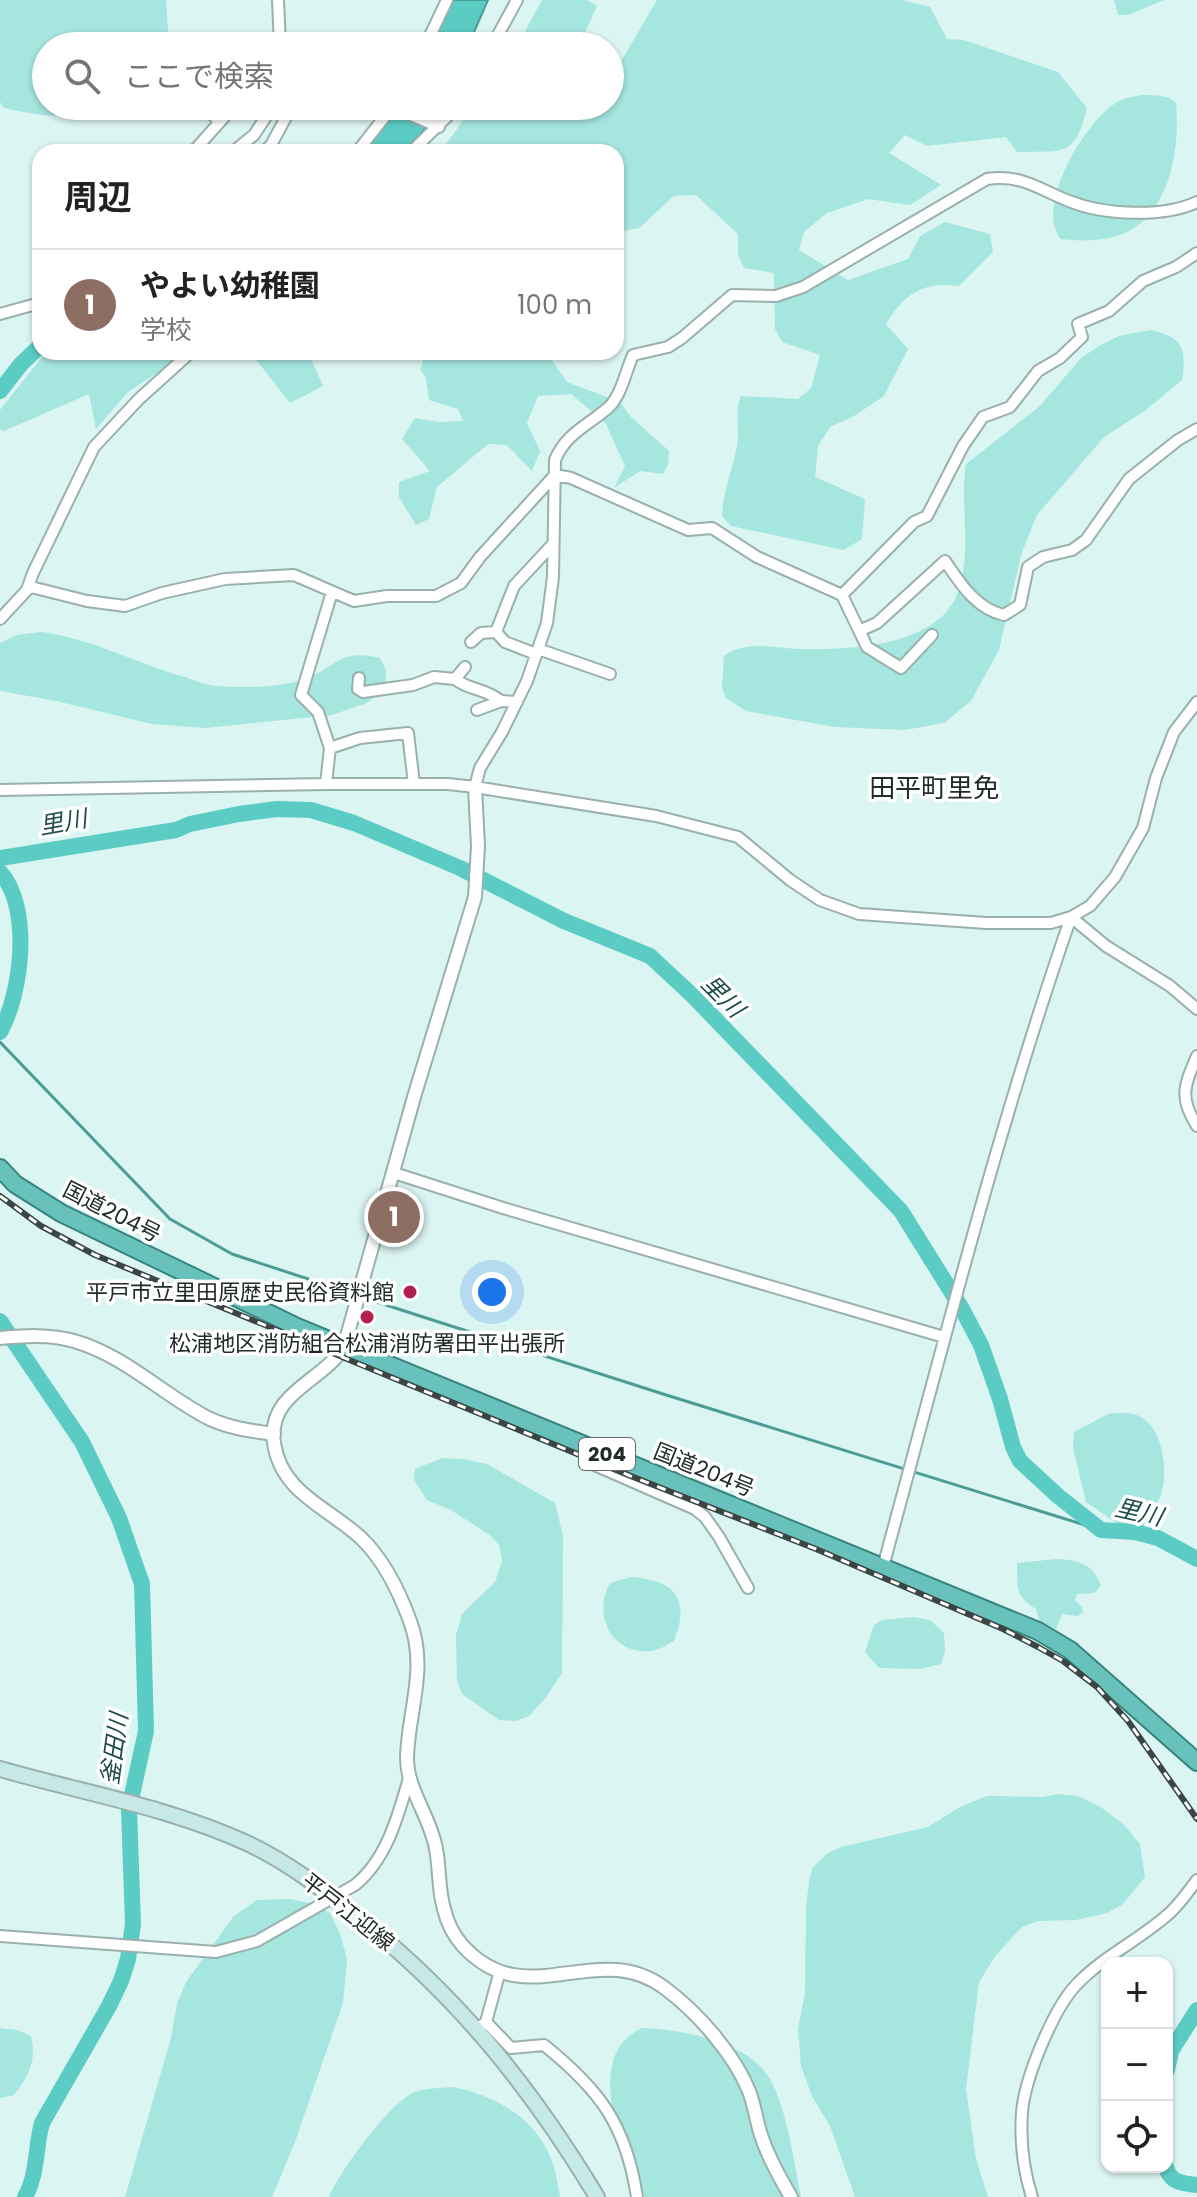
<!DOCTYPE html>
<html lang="ja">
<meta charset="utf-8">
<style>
:root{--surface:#fff;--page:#f2f2f2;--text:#222;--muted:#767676;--line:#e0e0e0;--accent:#b1204f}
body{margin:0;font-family:Poppins,"Noto Sans JP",sans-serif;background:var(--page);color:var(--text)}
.controls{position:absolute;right:24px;bottom:24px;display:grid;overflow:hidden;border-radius:16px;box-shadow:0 2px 6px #0004}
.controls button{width:72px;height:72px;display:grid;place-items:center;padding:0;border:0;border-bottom:2px solid var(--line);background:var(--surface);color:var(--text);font:40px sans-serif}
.you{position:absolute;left:492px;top:1292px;width:28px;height:28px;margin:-20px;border:6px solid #fff;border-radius:50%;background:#1a73e8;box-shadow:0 0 0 12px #1a73e833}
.badge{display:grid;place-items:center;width:52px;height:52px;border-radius:50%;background:var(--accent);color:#fff;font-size:26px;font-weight:700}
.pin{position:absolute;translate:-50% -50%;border:4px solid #fff;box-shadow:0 2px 8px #0006}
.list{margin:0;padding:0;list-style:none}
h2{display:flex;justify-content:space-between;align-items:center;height:104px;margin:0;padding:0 32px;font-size:34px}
h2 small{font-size:26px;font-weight:400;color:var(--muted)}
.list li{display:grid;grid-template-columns:52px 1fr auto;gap:24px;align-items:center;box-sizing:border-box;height:112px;padding:0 32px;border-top:2px solid var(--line)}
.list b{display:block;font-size:30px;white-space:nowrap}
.list p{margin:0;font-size:26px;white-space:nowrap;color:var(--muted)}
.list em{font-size:26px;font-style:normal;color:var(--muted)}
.icon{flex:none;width:44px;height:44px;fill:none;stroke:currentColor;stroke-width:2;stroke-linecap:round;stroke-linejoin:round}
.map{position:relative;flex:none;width:1197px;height:2197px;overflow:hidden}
.search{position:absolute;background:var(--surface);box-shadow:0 2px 6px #0004;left:32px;top:32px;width:592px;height:88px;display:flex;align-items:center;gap:20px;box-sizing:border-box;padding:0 28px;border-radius:44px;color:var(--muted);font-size:30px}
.panel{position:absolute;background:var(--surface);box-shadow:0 2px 6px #0004;left:32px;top:144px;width:592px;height:216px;border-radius:24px}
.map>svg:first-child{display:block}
</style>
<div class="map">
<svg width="1197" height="2197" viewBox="0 0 1197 2197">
<rect width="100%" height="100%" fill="#dbf5f2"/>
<!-- green -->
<path fill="#a5e6df" d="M0 0H166L169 46H46V106H113C74 121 44 117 4 108L0 102Z
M542 0H587L597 6 579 46H517Z
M657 0H902L930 7 947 39 964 40 1058 72 1087 108C1075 158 1063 151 1017 152L1006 137 927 146 905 135 889 153 941 185 910 205 868 199 827 213 804 232 799 250 848 280 908 259 920 236 945 222 990 234 993 252 959 286C923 281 904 294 886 324L908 349 884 396 854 416 830 427 818 446 815 477 865 499 862 539 844 550 731 526 722 516C723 492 732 470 737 447 740 429 734 413 741 396L798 399 811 388 820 355 782 342 775 329 774 273 744 268 738 255V234L696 195 674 196 639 228 616 232V152H440L474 106H610V80Z
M1114 0H1164L1128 15H1118Z
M1140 95C1152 95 1167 94 1176 103 1180 144 1172 203 1134 228 1114 241 1085 242 1061 239 1033 207 1088 115 1121 100 1127 97 1134 97 1140 95Z
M1150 330C1183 337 1187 348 1182 380L1146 410 1104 437 1037 515 1022 552 999 650 971 701 944 723 905 730 835 727 746 711 726 698 722 688 724 656C748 640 774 648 801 649 848 650 933 647 956 597 974 555 959 507 966 464L1040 406 1081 358 1099 346 1119 336Z
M46 352H189L128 392 96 429 89 394 4 431 0 429V410Z
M250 352H308L323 386 290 403Z
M426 352H546L567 382 620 402 631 417 669 451 668 465 663 474 640 471 614 488 625 466 606 424 571 394 538 396 527 423 540 451 532 471 507 445 488 444 437 487 429 519 416 525 399 497V482L430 471 402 439 415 418 438 422 463 421 458 409 429 400 426 377 420 370Z
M41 632C89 638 134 662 181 676 192 679 204 685 216 686 242 688 276 688 302 680 338 668 337 648 380 658L386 670 385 689 367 703 332 715 205 728 152 724 56 701 0 691V643L16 635Z
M1108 1414C1117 1413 1131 1412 1139 1416 1164 1428 1169 1474 1160 1497 1155 1509 1148 1520 1140 1530L1126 1529 1086 1502 1073 1448 1074 1432Z
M442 1458 463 1459 487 1464 555 1503 563 1536 562 1673 547 1696 529 1716 516 1721 499 1720 462 1694 457 1680 456 1635 462 1614 495 1582 502 1561 499 1545 491 1536 451 1510 427 1500 414 1480 415 1469Z
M1056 1559C1078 1560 1093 1563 1101 1586L1094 1593 1077 1594 1075 1600 1082 1607 1083 1613 1077 1616 1062 1614 1056 1629 1040 1623 1036 1609C1014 1595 1018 1588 1017 1563Z
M631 1577C674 1580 691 1598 674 1641 667 1645 659 1650 651 1651 612 1655 592 1615 610 1583Z
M913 1617 930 1620 944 1633 945 1652 941 1664 920 1669 879 1668 865 1652 874 1625 882 1620Z
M1059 1794 1078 1796 1102 1808 1124 1825 1140 1844 1145 1877 1122 1905 1107 1913 1076 1920 1037 1921 1022 1927 996 1955 979 1982 966 2089 976 2159 988 2197H855L830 2126 812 2096 801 2066 798 2029 805 1993 806 1908 809 1881 813 1867 828 1853 841 1847 928 1827 960 1807 987 1796 1043 1797Z
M290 1899 309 1903 330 1913 341 1936 347 1960 343 2003 295 2142 272 2197H125L171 2038 177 2004 186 1982 234 1916 257 1900Z
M0 2028 17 2030 31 2036C37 2060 29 2075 14 2095L0 2098Z
M642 2028C679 2029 743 2041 766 2073 786 2101 794 2162 801 2197H631C627 2148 580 2057 642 2028Z
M452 2087C495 2095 536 2118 552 2161 556 2172 558 2185 560 2197H329C339 2172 390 2102 415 2092 426 2088 440 2088 452 2087Z"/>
<!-- water -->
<path fill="#5bccc3" stroke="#4a9c95" stroke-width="2" d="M453 0H488L468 46H429Z
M397 106H442L407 152H363L389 121Z"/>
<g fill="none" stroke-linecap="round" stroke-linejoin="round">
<!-- stream -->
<path stroke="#4a9c95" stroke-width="3" d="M0 1042 170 1219 232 1254 354 1294
M361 1297 663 1394 1101 1530"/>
<!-- river -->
<path stroke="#5bccc3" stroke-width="16" d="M0 391 21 364 40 346
M0 858 176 830 190 824 239 814 277 809 311 810 354 823 460 868 564 921 650 956 692 995 901 1211 962 1309 981 1345 1000 1399 1013 1447 1020 1461 1058 1496 1101 1530 1135 1532 1158 1538 1197 1559
M0 872C32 907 22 993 0 1032
M0 1321 82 1442 119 1518 142 1584 146 1731 129 1809 133 1924 128 1959 121 1981 109 2006 42 2123C35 2148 38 2174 25 2197
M1167 2070 1171 2051 1197 2010
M1166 2167C1170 2183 1183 2183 1197 2185"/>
<!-- minor casing -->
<g stroke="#99b0ae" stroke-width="14">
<path id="minor" d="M278 0 280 46
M425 46 447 0
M492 46 517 0
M203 106 220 122
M392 107 439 127
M193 152 234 106
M233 152 254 135 273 106
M264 152 271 145 292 106
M357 152 393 106
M411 152 458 106
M0 314 40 303
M555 475 571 478 688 530 712 528 757 557 842 595 867 647 901 668 932 635
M27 590 31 587 87 601 125 606 162 593 225 579 294 575 354 601 387 596H436L461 583 480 557 555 475
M842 595 914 522 927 516 963 446 983 417 1010 407 1038 371 1060 358 1082 337 1078 324 1109 311 1143 281 1176 267 1197 253
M0 619 27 590 33 573 94 447 139 399 191 352
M859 631 877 623 945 561C960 583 976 609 1004 615L1020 605 1028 567 1043 557 1072 550 1086 540 1129 479 1178 440 1197 429
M471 642 481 633 496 632
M538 649 610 674
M536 654 505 642 496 632 514 586 553 544
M465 667 455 679C470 691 483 687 501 701
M359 678 358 689 363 692 413 685 434 677 455 679
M477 710 501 701 517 702
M330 748 318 712 301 695 332 592
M326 784 330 748 360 738 408 733 414 784
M475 787 480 768 502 732 527 681 547 623 553 577 555 460C566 433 589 425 609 407 622 394 626 370 633 355L668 347 682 338 732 295 776 296 803 287 987 179C1022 174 1038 189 1069 201 1103 215 1163 218 1197 202
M0 790 326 784H448L475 787 656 816 738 837 790 880 820 900 859 914 986 923H1051L1071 917 1090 906 1115 877 1143 828 1156 778 1174 732 1197 702
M1071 917 1106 946 1170 986 1197 1009
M1197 1056C1184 1086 1179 1098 1197 1126
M394 1173 503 1208 944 1337
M586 1445V1458L590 1463 695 1509 705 1517 719 1537 748 1588
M883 1567C942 1350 997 1130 1071 917
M0 1936 216 1952 257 1941 355 1885C387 1859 398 1816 409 1778
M486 2022 511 2048 544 2045C600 2090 626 2125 637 2197
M482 2025 486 2022 500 1971
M1032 2197C1023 2169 1020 2141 1022 2112 1025 2078 1053 2009 1077 1984 1103 1957 1137 1941 1165 1917 1178 1907 1187 1893 1197 1880"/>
</g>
<!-- tertiary casing -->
<g stroke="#99b0ae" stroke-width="16">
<path id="tertiary" d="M475 787 478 846 475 897 414 1097 344 1347C322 1382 267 1393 274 1443 281 1493 329 1508 361 1538 384 1560 399 1591 410 1621 428 1669 408 1711 407 1758 407 1790 431 1818 436 1849 440 1869 438 1889 444 1909 447 1922 454 1936 463 1946 527 2016 598 1936 666 1989 698 2013 734 2054 749 2091 754 2104 756 2118 760 2132 767 2155 779 2176 791 2197
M0 1338C25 1336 50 1334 74 1341 124 1355 162 1394 208 1418 229 1428 251 1431 274 1434"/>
</g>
<!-- secondary casing -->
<g stroke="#99b0ae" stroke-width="18">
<path id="secondary" d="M0 1769C83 1793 169 1807 249 1844 287 1862 321 1888 354 1914 457 1995 530 2086 597 2197"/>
</g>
<!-- trunk casing -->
<g stroke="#37837d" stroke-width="20">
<path id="trunk" d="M0 1168 15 1184 61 1213 297 1327 1038 1631 1070 1650 1197 1762"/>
</g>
<!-- minor -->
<use href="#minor" stroke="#fff" stroke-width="10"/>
<!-- tertiary -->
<use href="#tertiary" stroke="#fff" stroke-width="12"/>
<!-- secondary -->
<use href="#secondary" stroke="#c6e8e6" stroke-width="14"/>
<!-- trunk -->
<use href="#trunk" stroke="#68c2bb" stroke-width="16"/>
<!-- rail casing -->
<g stroke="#3a4544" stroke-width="6">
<path id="rail" d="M0 1196 41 1226 95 1255 628 1475 816 1549 1003 1629 1038 1647 1063 1661 1097 1687 1128 1721 1197 1819"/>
</g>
<!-- rail -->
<use href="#rail" stroke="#fff" stroke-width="3" stroke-dasharray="9" stroke-linecap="butt"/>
</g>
<!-- markers -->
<g fill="#b1204f" stroke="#fff" stroke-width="3">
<circle cx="410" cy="1292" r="8"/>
<circle cx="367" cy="1317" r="8"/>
</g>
<g text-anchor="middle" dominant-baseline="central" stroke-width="7" stroke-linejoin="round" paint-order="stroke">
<!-- shield labels -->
<rect fill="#fff" stroke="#646b6a" stroke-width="2" x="579" y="1438" width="56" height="32" rx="6"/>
<g font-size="20" font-weight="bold" fill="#222b2a">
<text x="607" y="1454">204</text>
</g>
<!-- street labels -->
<g font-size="22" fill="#222b2a" stroke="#fff">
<text transform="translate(112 1212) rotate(27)">国道204号</text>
<text transform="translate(704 1470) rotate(22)">国道204号</text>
<text transform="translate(348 1912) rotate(38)">平戸江迎線</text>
</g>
<!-- poi labels -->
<g font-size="22" fill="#222b2a" stroke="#fff" text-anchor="end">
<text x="394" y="1292">平戸市立里田原歴史民俗資料館</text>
<text x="367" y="1343" text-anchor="middle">松浦地区消防組合松浦消防署田平出張所</text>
</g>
<!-- water labels -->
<g font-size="24" font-style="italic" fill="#1c4d49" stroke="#fff">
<text transform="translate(63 822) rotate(-10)">里川</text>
<text transform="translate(723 996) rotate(45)">里川</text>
<text transform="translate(1139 1512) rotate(13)">里川</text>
<text transform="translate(114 1749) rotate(-82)">釜田川</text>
</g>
<!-- quarter labels -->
<g font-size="26" fill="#222b2a" stroke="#fff">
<text x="934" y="788">田平町里免</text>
</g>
</g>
</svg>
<div class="controls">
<button>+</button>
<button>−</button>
<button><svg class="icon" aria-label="locate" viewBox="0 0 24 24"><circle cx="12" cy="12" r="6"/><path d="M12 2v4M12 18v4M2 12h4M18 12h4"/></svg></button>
</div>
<div class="you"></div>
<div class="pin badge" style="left:394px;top:1217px;background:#8d6e63">1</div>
<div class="search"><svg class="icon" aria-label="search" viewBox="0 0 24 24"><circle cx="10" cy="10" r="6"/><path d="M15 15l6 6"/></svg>ここで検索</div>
<section class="panel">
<h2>周辺<small></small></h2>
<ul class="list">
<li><span class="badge" style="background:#8d6e63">1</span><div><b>やよい幼稚園</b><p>学校</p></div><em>100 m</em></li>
</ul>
</section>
</div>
